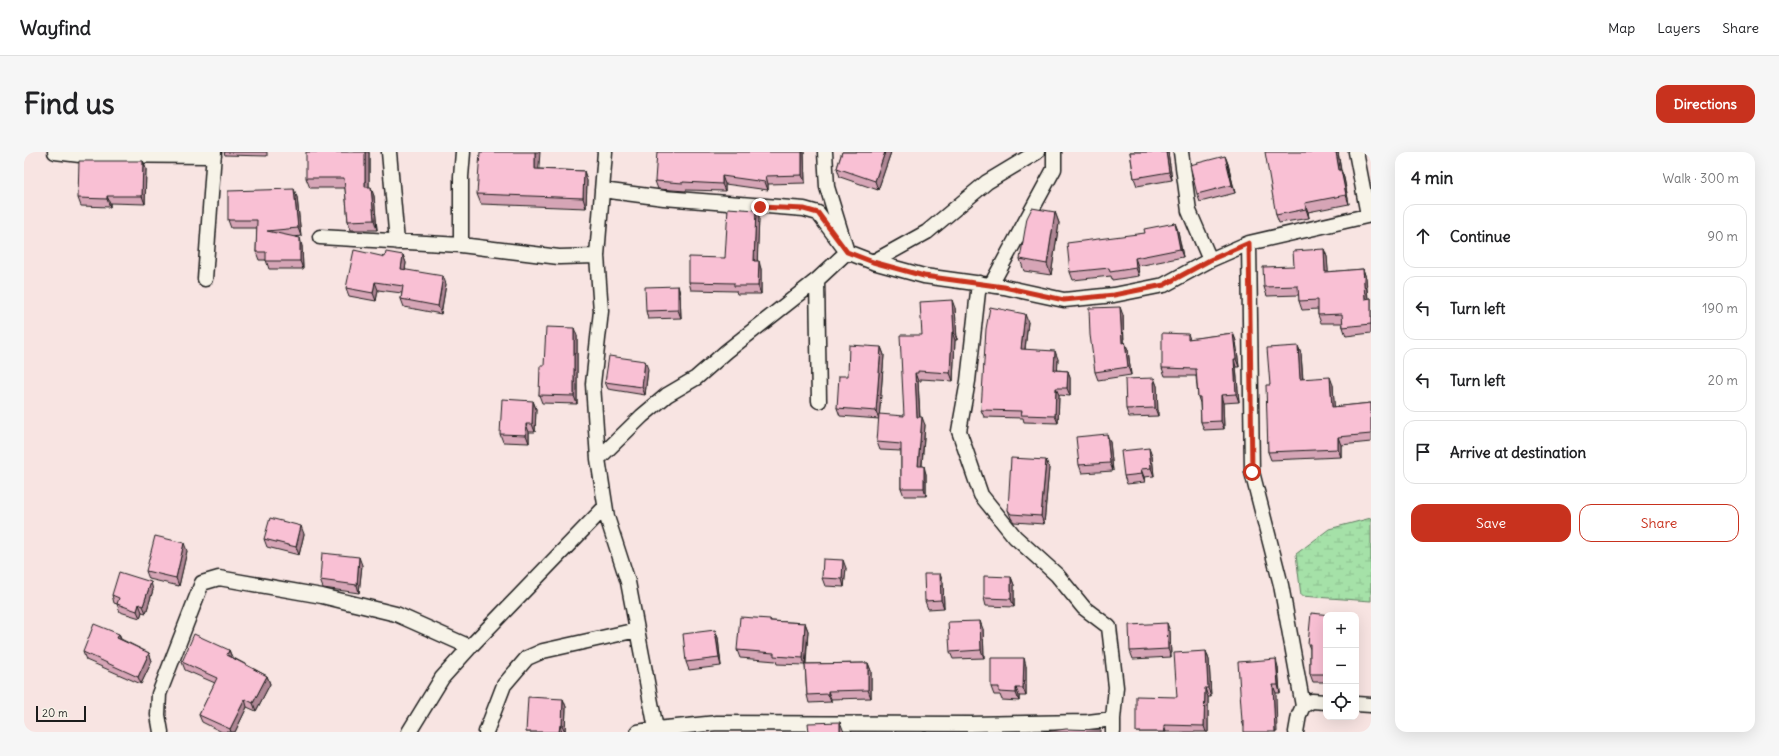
<!DOCTYPE html>
<meta charset="utf-8">
<style>
:root{--surface:#fff;--page:#f6f6f6;--text:#202124;--muted:#757577;--line:#e0e0e0;--accent:#c8321e}
body{margin:0;font-family:Delius,sans-serif;background:var(--page);color:var(--text)}
.controls{position:absolute;right:12px;bottom:12px;display:grid;overflow:hidden;border-radius:8px;box-shadow:0 4px 16px #0002}
.controls button{width:36px;height:36px;display:grid;place-items:center;padding:0;border:0;border-bottom:1px solid var(--line);background:var(--surface);color:var(--text);font:20px sans-serif}
.scale{position:absolute;left:12px;bottom:10px;width:50px;box-sizing:border-box;padding-left:4px;border:2px solid #1c1c1c;border-top:0;font-size:11px;line-height:14px;white-space:nowrap;color:#1c1c1c;-webkit-text-stroke:3px #f7f3e8;paint-order:stroke}
.stop{position:absolute;width:12px;height:12px;margin:-9px;border:3px solid #c8321e;border-radius:50%;background:#fff}
.stop.end{background:#c8321e;border-color:#fff;box-shadow:0 1px 4px #0008}
.list{margin:0;padding:0;list-style:none}
h2{display:flex;justify-content:space-between;align-items:center;height:52px;margin:0;padding:0 16px;font-size:17px}
h2 small{font-size:13px;font-weight:400;color:var(--muted)}
.list li{display:grid;grid-template-columns:26px 1fr auto;gap:12px;align-items:center;box-sizing:border-box;height:64px;margin:0 8px 8px;padding:0 8px;border:1px solid var(--line);border-radius:12px}
.list b{display:block;font-size:15px;white-space:nowrap}
.list em{font-size:13px;font-style:normal;color:var(--muted)}
.actions{display:flex;gap:8px;padding:12px 16px}
.actions a{flex:1;padding:9px 0;border:1px solid var(--accent);border-radius:12px;text-align:center;font-size:14px;color:var(--accent)}
.actions .main{background:var(--accent);color:#fff}
.icon{flex:none;width:22px;height:22px;fill:none;stroke:currentColor;stroke-width:2;stroke-linecap:round;stroke-linejoin:round}
.map{position:relative;flex:none;width:1347px;height:580px;overflow:hidden;border-radius:12px}
header{display:flex;align-items:center;gap:24px;box-sizing:border-box;height:56px;padding:0 20px;background:var(--surface);border-bottom:1px solid var(--line)}
header strong{font-size:19px}
nav{display:flex;gap:22px;margin-inline-start:auto;font-size:14px}
.intro{display:flex;align-items:center;justify-content:space-between;box-sizing:border-box;height:96px;padding:0 24px}
h1{margin:0;font-size:28px}
.button{padding:10px 18px;border-radius:12px;background:var(--accent);color:#fff;font-size:14px;font-weight:700}
main{display:flex;gap:24px;padding:0 24px}
aside{flex:1;background:var(--surface);border-radius:12px;box-shadow:0 4px 16px #0002}
.map>svg:first-child{display:block}
</style>
<header>
<strong>Wayfind</strong>
<nav><a>Map</a><a>Layers</a><a>Share</a></nav>
</header>
<div class="intro"><h1>Find us</h1><a class="button">Directions</a></div>
<main>
<div class="map">
<svg width="1347" height="580" viewBox="0 0 1347 580">
<defs>
<pattern id="wetland-marsh" width="20" height="14" patternUnits="userSpaceOnUse"><rect width="20" height="14" fill="#a5e1a8"/><path d="M1 5h8M5 5V1M11 12h8M15 12V8" fill="none" stroke="#8dc090"/></pattern>
</defs>
<rect width="100%" height="100%" fill="#f8e4e2"/>
<filter id="ink" filterUnits="userSpaceOnUse"><feTurbulence type="fractalNoise" baseFrequency=".025" numOctaves="2"/><feDisplacementMap in="SourceGraphic" scale="8" xChannelSelector="R" yChannelSelector="G"/><feConvolveMatrix kernelMatrix="1 2 1 2 8 2 1 2 1" color-interpolation-filters="sRGB"/></filter>
<g filter="url(#ink)">
<!-- wetland -->
<path fill="url(#wetland-marsh)" stroke="#607e62" d="M1347 366V449L1277 444 1272 402 1305 377Z"/>
<g fill="none" stroke-linecap="round" stroke-linejoin="round">
<!-- minor casing -->
<g stroke="#1c1c1c" stroke-width="17">
<path id="minor" d="M31 0 56 3 190 4
M365 0 373 90
M439 0 437 25V93L535 105 573 104
M581 0 573 104 577 159 569 232 574 307 583 365 604 430 632 577 614 580
M1157 0 1165 59 1186 108
M1332 0 1344 63
M578 38 640 46 780 57 794 61 823 100 849 110 900 124 980 135 1040 148 1090 143 1140 133 1186 108 1225 91 1347 63
M296 85 437 93
M1225 91 1228 320 1257 433 1279 554 1275 563 1272 580
M849 110 903 80 963 30 1013 0
M181 127 190 0
M793 128 795 249
M955 131 944 229 935 279 957 343 991 385 1033 423 1060 456 1085 475 1092 535 1089 567
M967 133 1030 17V0
M574 307 618 264 643 243 672 226 703 199 793 128 823 100 803 35 801 0
M1332 552 1347 553
M1279 554 1288 549 1302 550
M632 577 693 571 946 572 1064 570 1089 567V580
M137 580 134 563 135 542 178 431 195 426 298 444 372 462 446 495
M385 580 418 526 446 495 581 355
M462 580 480 533 503 506 519 499 613 478"/>
</g>
<!-- minor -->
<use href="#minor" stroke="#f7f3e8" stroke-width="14"/>
</g>
<!-- wall -->
<path fill="#d6a5b6" stroke="#1c1c1c" d="M200 0H243V4L201 3Z
M345 0V35L350 44 353 78H327L324 69 321 36H286L282 26Z
M780 0 781 31 744 32V38L701 32V39L662 38V39L634 37 631 29Z
M818 0H867L854 38 816 25 813 16Z
M1106 0H1144L1148 28 1113 34 1110 26Z
M1314 0 1317 18 1320 26 1325 52 1284 60 1285 66 1255 71 1252 63Z
M1201 4 1204 12 1211 41 1176 50 1173 42Z
M119 9 122 17 121 52 86 51V55L57 54 54 46Z
M515 17 560 19 563 29 562 56 457 52 453 42Z
M273 45 277 84 270 85 278 94 279 117H245L242 108H235L232 100 233 76H207L204 68Z
M732 58 735 65 733 109 737 117V142H713L712 139 667 138 665 130 701 106Z
M1031 60 1035 71 1027 123 1000 119 996 107Z
M1151 71 1154 79 1159 105 1114 114 1115 124 1088 128 1087 124 1049 128 1046 120 1121 81Z
M1300 97 1303 105 1304 120 1339 117 1342 126 1344 146H1347V181L1322 184 1319 175 1318 171H1297L1294 163V157L1278 158 1275 149V143L1243 144 1240 135 1270 114Z
M379 103 382 111 381 118 422 132 417 162 380 155 377 147 378 141 354 138 352 149 325 144 322 136 361 105Z
M654 134 656 142 657 166 624 167 622 159Z
M931 156 933 188H931L929 229 897 227V229H894L896 265 901 273 898 314 902 322V344H880L877 336V299L856 298 853 290 880 264 898 183Z
M1099 163 1100 190 1104 198 1107 223 1074 228 1071 220Z
M1004 170 1001 198 1034 207 1033 218 1044 219 1046 226V244L1035 243 1034 271 1000 270 999 266 960 265 957 258Z
M1209 181 1212 189 1215 215H1212L1215 250 1199 251 1200 277 1180 278 1177 270 1176 251 1174 245 1172 224H1141L1138 216 1164 182 1166 187Z
M553 184V252L518 251 515 243 520 214Z
M1274 194 1277 202 1279 227 1309 233 1310 255 1347 251V290L1317 293V305L1247 308 1244 300 1246 233Z
M857 195 860 203 855 267 816 264 813 256 824 224Z
M624 217 621 243 584 237 581 230Z
M1130 226 1133 234 1134 264 1105 265 1102 257Z
M509 249 512 257 511 280H505V291L479 290 476 282Z
M1086 290 1089 319 1058 321 1055 313Z
M1128 304 1130 324 1120 325 1121 330 1103 332 1100 324Z
M1022 308 1025 316 1020 372 990 370 987 366 984 358Z
M280 382 275 403 243 395 240 387Z
M163 399 155 434 125 427 122 419Z
M338 413 335 441 299 436 296 428Z
M822 416 820 435 801 434 798 426Z
M987 425 990 433V455L962 454 960 446Z
M919 430 920 456 904 457 901 449Z
M129 438 122 461 118 460 116 466 96 460 93 452 90 451 88 443Z
M1302 463V530H1289L1286 522V497L1284 492Z
M746 467 747 469 781 471 784 479 782 512 844 511 847 519V546L807 547V550L785 551 783 543 781 513 753 512 752 509 716 506 713 498Z
M959 477 960 506 929 507 926 500Z
M691 478 694 486 697 514 665 518 662 510Z
M1146 479 1147 505 1109 507 1106 499Z
M95 482 97 487 125 501 128 509 117 532 62 508 59 500Z
M205 498 208 505 243 524 246 532 232 559 223 555 211 580H198L178 570 175 563 191 531 161 518 158 510Z
M1182 499 1185 508 1187 545H1184V580H1112L1153 545Z
M1002 514V544H995V549L978 548 976 543H970L967 535Z
M1254 515 1256 541H1252L1220 575 1218 569Z
M539 547 542 555 541 580H502Z"/>
<!-- shaded-wall -->
<path fill="#ae8694" stroke="#1c1c1c" d="M341 0H345V45L341 35Z
M511 0H516L514 27 511 17Z
M778 0H780L781 31 778 23Z
M861 0H867L854 38 851 29Z
M1142 0H1144L1148 28 1145 20Z
M1312 0H1314L1318 27 1315 18Z
M1201 4 1204 12 1211 41 1208 33Z
M119 9 122 17 121 52 118 44Z
M1317 18 1320 26 1325 52 1322 43Z
M560 19 563 29 562 56 559 46Z
M698 24 701 32V39L698 32Z
M742 24 744 32V38L741 30Z
M347 35 350 44 353 78 350 68Z
M270 37 273 45 277 84 274 76Z
M83 44 86 51V55L83 47Z
M1281 51 1284 60 1285 66 1282 57Z
M732 58 735 65 733 116 730 109Z
M1031 60 1035 71 1027 123 1023 112Z
M1151 71 1154 79 1159 105 1156 97Z
M276 86 278 94 279 117 276 109Z
M1300 97 1303 105 1305 129 1301 120Z
M379 103 382 111 380 125 377 117Z
M1111 106 1114 114 1115 124 1112 116Z
M735 109 737 117V142L734 134Z
M1339 117 1342 126 1344 155 1341 147Z
M419 124 422 132 417 162 414 154Z
M351 130 354 138 352 149 349 141Z
M654 134 656 142 657 166 654 158Z
M928 148 931 156 933 188 930 180Z
M1096 155 1099 163 1100 199 1098 191Z
M1001 162 1004 170 1000 205 997 197Z
M550 176 553 184V252L550 244Z
M928 180 931 188 929 229 926 221Z
M1209 181 1212 189 1215 215 1212 207Z
M1101 190 1104 198 1107 223 1104 215Z
M1274 194 1277 202 1279 235 1276 227Z
M857 195 860 203 855 267 852 259Z
M1031 199 1034 207 1033 226 1030 218Z
M1210 207 1212 215 1215 250 1212 242Z
M621 209 624 217 621 243 618 235Z
M1044 219 1046 226V244L1043 236Z
M891 221 894 229 896 273 893 265Z
M1306 225 1309 233 1311 263 1308 255Z
M1130 226 1133 234 1134 264 1131 256Z
M1032 236 1035 243 1034 271 1031 264Z
M1197 243 1199 251 1200 277 1197 269Z
M509 249 512 257 511 280 508 272Z
M898 265 901 273 897 322 894 314Z
M502 272 505 280V291L502 283Z
M1083 282 1086 290 1089 319 1086 311Z
M1314 285 1317 293V305L1314 297Z
M1125 296 1128 304 1130 324 1127 316Z
M1022 308 1025 316 1020 372 1017 364Z
M900 314 902 322V344L900 336Z
M1117 317 1120 325 1121 330 1118 322Z
M277 374 280 382 275 403 272 395Z
M160 391 163 399 155 434 152 426Z
M335 405 338 413 335 441 333 433Z
M819 408 822 416 820 435 818 427Z
M916 422 919 430 920 456 917 448Z
M987 425 990 433V455L987 447Z
M127 430 129 438 122 461 119 454Z
M115 452 118 460 116 466 113 459Z
M956 469 959 477 960 506 957 498Z
M781 471 784 479 781 514 779 506Z
M1143 471 1146 479 1147 505 1144 497Z
M691 478 694 486 697 514 695 506Z
M95 482 97 490 93 486Z
M205 498 208 506 203 503Z
M1182 499 1185 508 1187 545 1184 536Z
M125 501 128 509 117 532 114 525Z
M1000 506 1002 514V544L999 536Z
M1252 507 1254 515 1256 541 1254 533Z
M844 511 847 519V546L844 538Z
M243 524 246 532 232 559 229 551Z
M1249 533 1252 541 1253 580H1251Z
M992 536 995 544V549L992 541Z
M1181 536 1184 545V580H1182L1180 574Z
M804 539 807 547V550L804 542Z
M221 547 223 555 211 580H207L206 577Z
M539 547 542 555 541 580 538 573Z
M816 570 820 580H816Z
M536 573 538 580H535Z
M1140 573 1142 580H1140Z"/>
<!-- building -->
<path fill="#f9c0d4" stroke="#1c1c1c" d="M282 0H341V35H347L350 68 324 69 320 26H282Z
M456 0H511V17L560 19 559 46 453 42Z
M633 0H778V23L742 24 741 30 698 24V32L659 30V31L631 29Z
M818 0H861L851 29 813 16Z
M1106 0H1142L1145 20 1110 26Z
M1241 0H1312L1315 18H1317L1322 43 1281 51 1282 57 1252 63Z
M1201 4 1208 33 1173 42 1166 13Z
M55 9H119L118 44H83V47L54 46Z
M270 37 274 76 243 79 276 86V109H242V100H232L233 68H204V39Z
M704 56 732 58 730 109H735L734 134H710V131L665 130V105L701 106Z
M1008 56 1031 60 1023 112 996 107 1003 66Z
M1151 71 1156 97 1111 106 1112 116 1086 120 1085 116 1046 120 1043 91 1121 81 1120 77Z
M1300 97 1301 120 1339 117 1341 147 1347 146V172L1319 175 1318 162 1294 163V148L1275 149 1274 134 1240 135 1239 115 1270 114 1269 99Z
M330 98 361 105 362 100 379 103 377 117 419 124 414 154 377 147 379 134 351 130 349 141 322 136Z
M654 134V158L622 159 621 135Z
M928 148 930 180H928L926 221 894 219V221H891L893 265H898L894 314H900V336H877V292L853 290 855 262 880 264 876 183H898L896 150Z
M966 155 1001 162 997 197 1031 199 1030 218 1044 219 1043 236H1032L1031 264 997 263 998 259 957 258 962 177Z
M1096 155 1098 191 1101 190 1104 215 1071 220 1066 183 1065 156Z
M522 175 550 176V244L515 243 516 214H520Z
M1138 181 1164 182V187L1209 181 1212 207H1210L1212 242 1197 243V269L1177 270 1176 245H1174L1172 217 1138 216Z
M825 193 857 195 852 259 813 256 815 224H824Z
M1274 194 1276 227 1306 225 1308 255 1347 251V282L1314 285V297L1244 300 1242 233H1246L1243 196Z
M585 204 621 209 618 235 581 230Z
M1130 226 1131 256 1102 257 1101 227Z
M478 247 509 249 508 272H502V283L476 282Z
M1083 282 1086 311 1055 313 1052 285Z
M1125 296 1127 316 1117 317 1118 322 1100 324 1097 299Z
M987 306 1022 308 1017 364 987 362 984 358Z
M246 366 277 374 272 395 240 387Z
M131 384 160 391 152 426 122 419Z
M298 401 335 405 333 433 296 428Z
M799 407 819 408 818 427 798 426Z
M95 420 127 430 119 454 115 452 113 459 93 452 95 446 88 443Z
M900 422H916L917 448 901 449Z
M960 424 987 425V447L960 446Z
M1287 461 1307 463H1302V522H1286V492H1284Z
M716 465 746 467V469L781 471 779 506 750 504V501L713 498Z
M956 469 957 498 926 500 924 470Z
M1143 471 1144 497 1106 499 1105 473Z
M70 472 95 482 93 486 125 501 114 525 59 500Z
M691 478 695 506 662 510 659 482Z
M170 482 205 498 203 503 243 524 229 551 221 547 206 577 175 563 193 526 158 510Z
M1182 499 1184 536H1181L1180 574 1140 573V580H1112V544L1153 545 1150 501Z
M967 506H1000L999 536H992V541L975 540V535H967Z
M1252 507 1254 533H1249L1251 580H1220V569H1218L1214 510Z
M844 511V538L804 539V542L783 543 781 512Z
M504 545 539 547 538 573H536L535 580H502Z
M816 570V580H785L784 571Z
M1042 577 1077 578V580H1019Z"/>
</g>
<g fill="none" stroke-linecap="round" stroke-linejoin="round" filter="url(#ink)">
<!-- route -->
<path stroke="#c8321e" stroke-width="5" d="M736 55 780 57 794 61 823 100 849 110 900 124 980 135 1040 148 1090 143 1140 133 1186 108 1225 91 1228 320"/>
</g>
</svg>
<div class="controls">
<button>+</button>
<button>−</button>
<button><svg class="icon" aria-label="locate" viewBox="0 0 24 24"><circle cx="12" cy="12" r="6"/><path d="M12 2v4M12 18v4M2 12h4M18 12h4"/></svg></button>
</div>
<div class="scale">20 m</div>
<div class="stop" style="left:1228px;top:320px"></div>
<div class="stop end" style="left:736px;top:55px"></div>
</div>
<aside>
<h2>4 min<small>Walk · 300 m</small></h2>
<ul class="list">
<li><svg class="icon" aria-label="ahead" viewBox="0 0 24 24"><path d="M12 20V5M6 11l6-6 6 6"/></svg><div><b>Continue</b></div><em>90 m</em></li>
<li><svg class="icon" aria-label="left" viewBox="0 0 24 24"><path d="M17 20v-9H6M10 6l-5 5 5 5"/></svg><div><b>Turn left</b></div><em>190 m</em></li>
<li><svg class="icon" aria-label="left" viewBox="0 0 24 24"><path d="M17 20v-9H6M10 6l-5 5 5 5"/></svg><div><b>Turn left</b></div><em>20 m</em></li>
<li><svg class="icon" aria-label="arrive" viewBox="0 0 24 24"><path d="M6 21V4h12l-3 4 3 4H6"/></svg><div><b>Arrive at destination</b></div></li>
</ul>
<div class="actions"><a class="main">Save</a><a>Share</a></div>
</aside>
</main>
